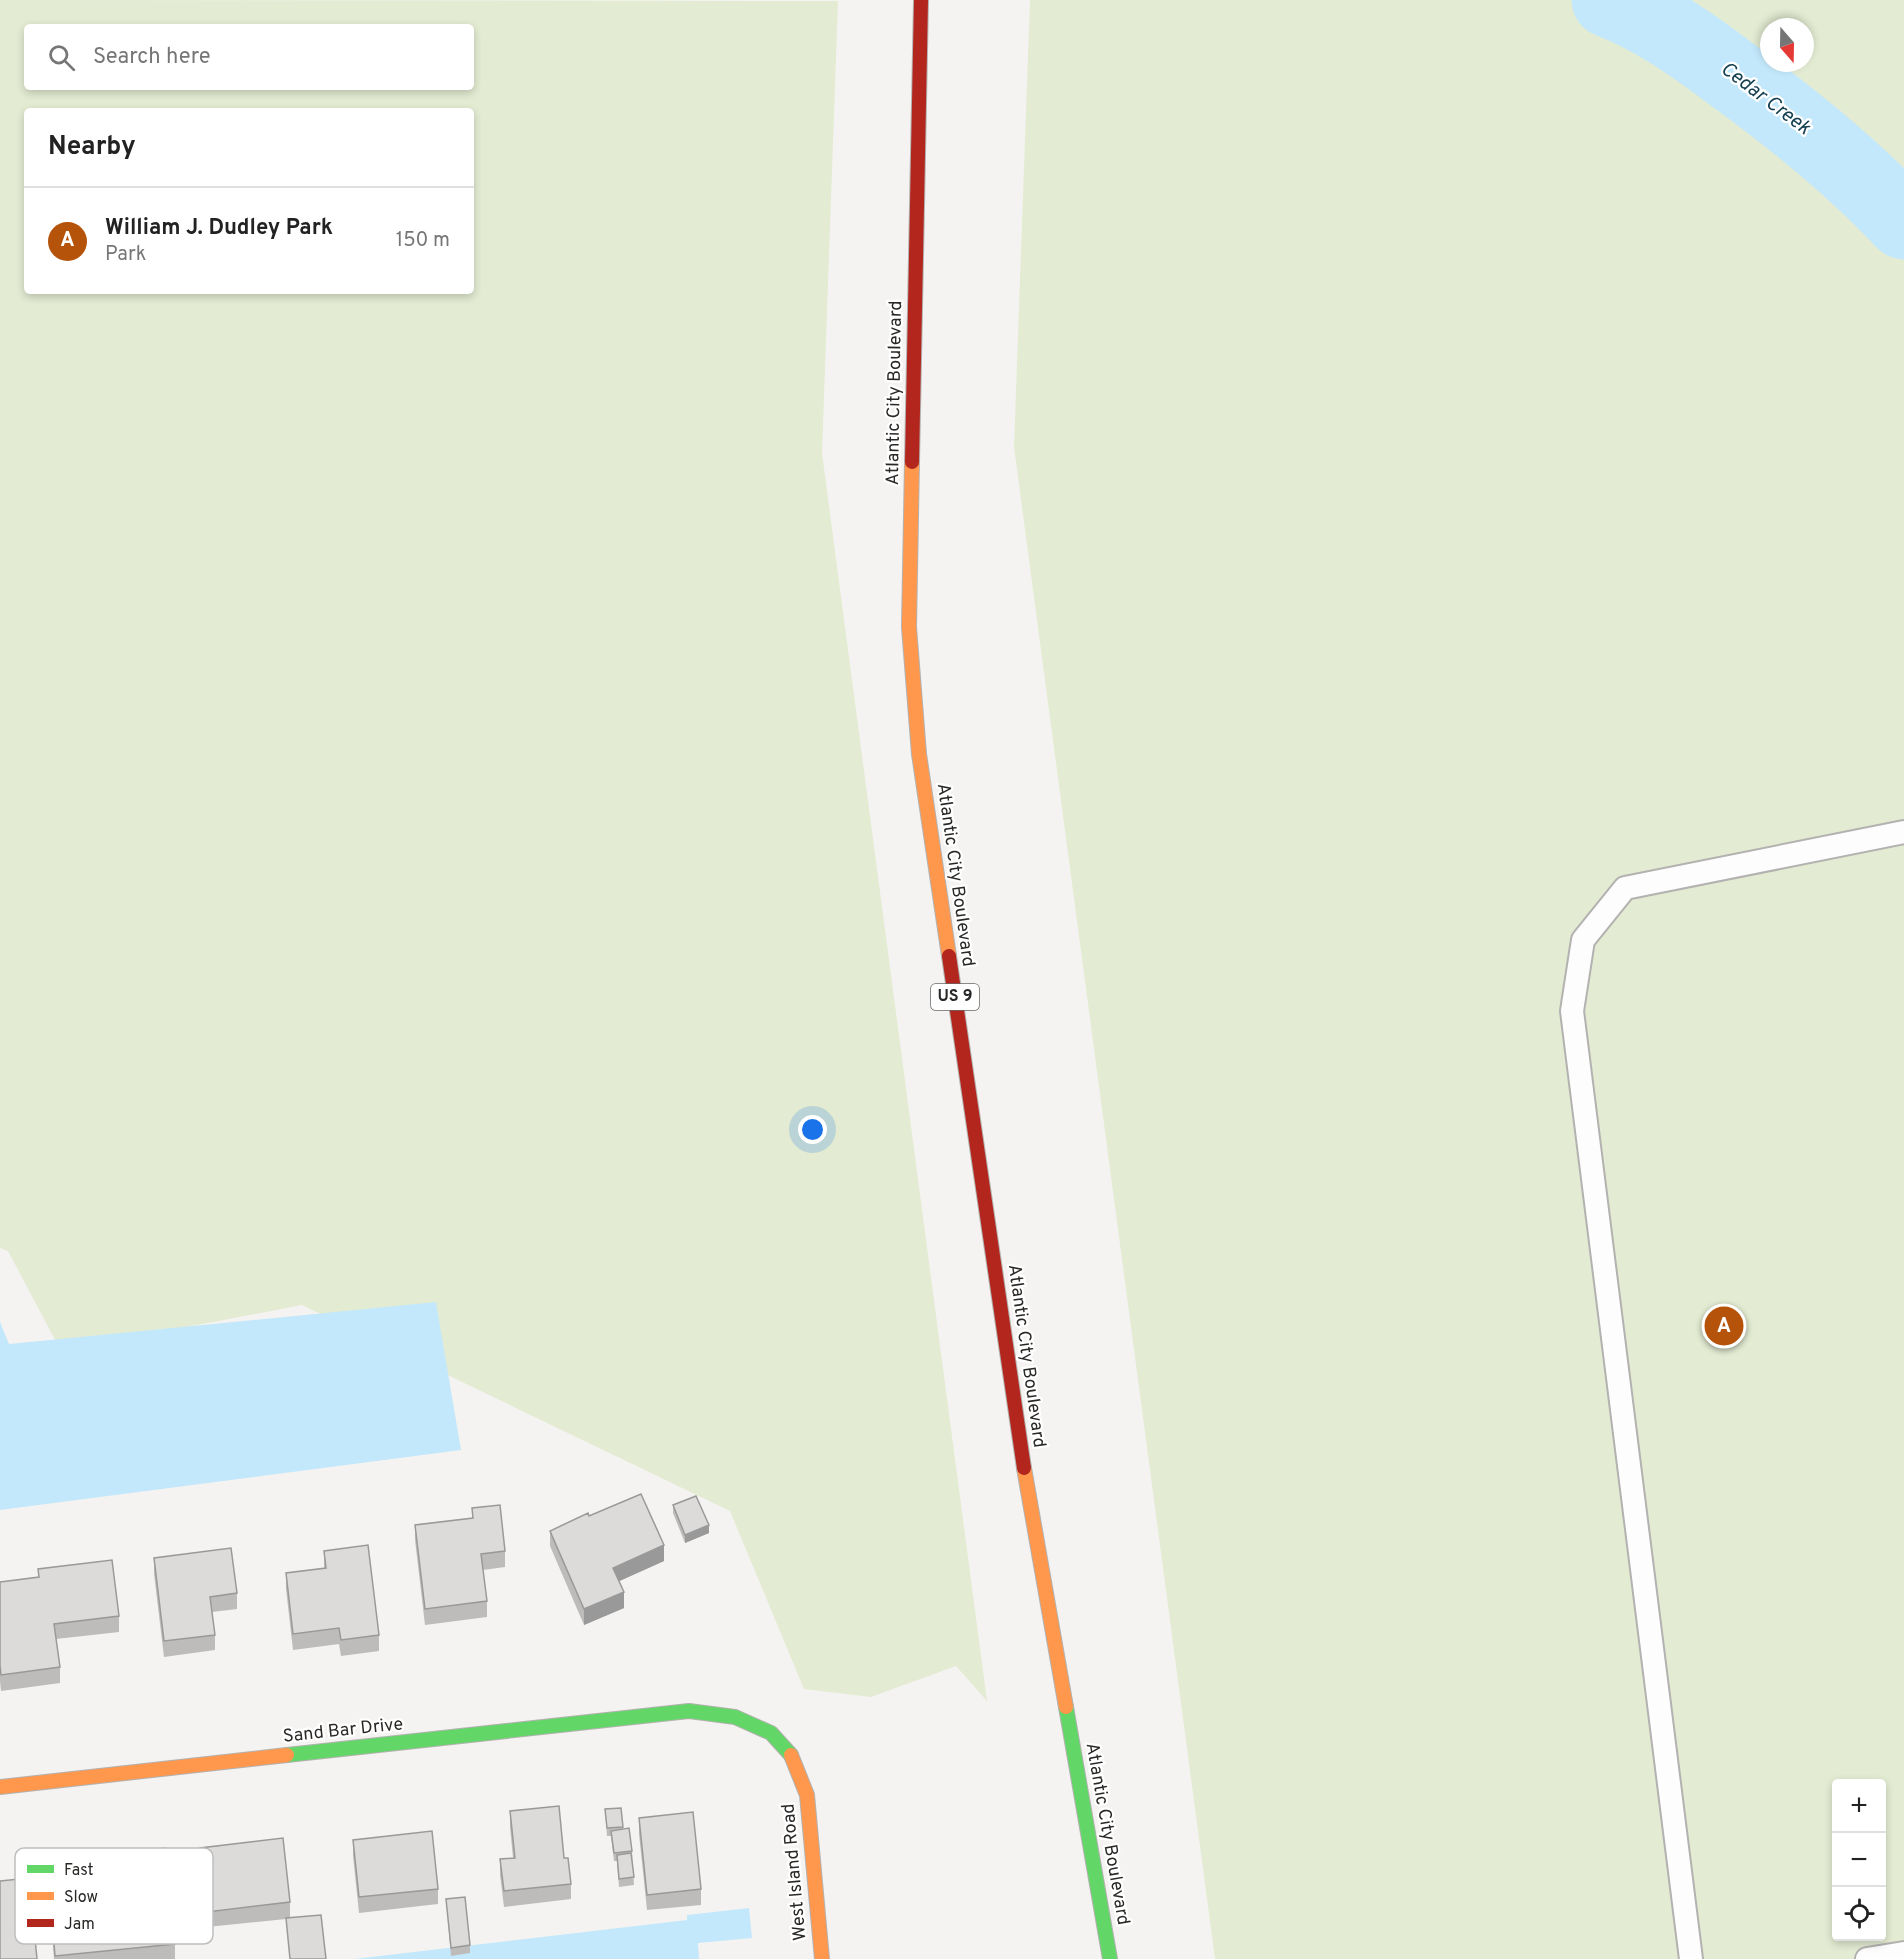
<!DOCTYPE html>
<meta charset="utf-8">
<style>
:root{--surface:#fff;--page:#f6f6f6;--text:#222;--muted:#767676;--line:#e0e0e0;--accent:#b45309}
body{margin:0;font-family:Overpass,sans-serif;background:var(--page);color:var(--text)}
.controls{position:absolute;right:18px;bottom:18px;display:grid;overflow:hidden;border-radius:6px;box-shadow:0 3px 9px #0003}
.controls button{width:54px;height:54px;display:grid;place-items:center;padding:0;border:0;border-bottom:2px solid var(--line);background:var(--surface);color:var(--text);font:30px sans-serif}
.compass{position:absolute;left:1760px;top:18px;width:54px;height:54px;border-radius:50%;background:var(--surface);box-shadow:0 3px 9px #0003;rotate:160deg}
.you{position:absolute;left:813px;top:1130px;width:21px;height:21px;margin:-15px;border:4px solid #fff;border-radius:50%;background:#1a73e8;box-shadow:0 0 0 9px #1a73e833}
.badge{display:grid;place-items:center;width:39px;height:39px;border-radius:50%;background:var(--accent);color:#fff;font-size:20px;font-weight:700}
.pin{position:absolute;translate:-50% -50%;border:3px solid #fff;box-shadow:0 2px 6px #0006}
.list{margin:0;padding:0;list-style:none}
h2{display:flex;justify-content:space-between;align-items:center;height:78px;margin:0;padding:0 24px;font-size:26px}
h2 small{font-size:20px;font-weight:400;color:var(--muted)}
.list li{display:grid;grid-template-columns:39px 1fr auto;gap:18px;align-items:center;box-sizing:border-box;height:108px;padding:0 24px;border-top:2px solid var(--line)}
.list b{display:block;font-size:22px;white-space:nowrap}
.list p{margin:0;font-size:20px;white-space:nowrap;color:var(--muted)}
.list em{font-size:20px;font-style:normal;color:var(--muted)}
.icon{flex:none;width:33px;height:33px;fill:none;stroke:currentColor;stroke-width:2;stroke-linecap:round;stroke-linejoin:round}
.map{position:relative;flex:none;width:1904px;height:1959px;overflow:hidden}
.search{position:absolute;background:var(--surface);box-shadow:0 3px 9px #0003;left:24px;top:24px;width:450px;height:66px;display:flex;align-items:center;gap:15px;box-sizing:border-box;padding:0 21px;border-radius:6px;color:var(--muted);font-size:22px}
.panel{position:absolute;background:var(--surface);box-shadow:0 3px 9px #0003;left:24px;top:108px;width:450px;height:186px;border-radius:6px}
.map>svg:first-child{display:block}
</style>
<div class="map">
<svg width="1904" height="1959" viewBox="0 0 1904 1959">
<rect width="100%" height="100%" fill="#f5f3f1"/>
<!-- green -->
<path fill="#e3ebd2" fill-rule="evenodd" d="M0 0 838 1 822 453 987 1701 956 1666 871 1697 804 1689 730 1511 302 1305 61 1351 8 1251 0 1248ZM27 27H471V87H27ZM27 111H471V291H27Z
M1030 0H1904V1959H1215L1014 447ZM1769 27H1805V63H1769ZM1836 1784H1882V1936H1836Z"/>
<!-- water -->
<path fill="#c4e8fb" d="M436 1302 461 1450 0 1510V1322L9 1344Z
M749 1908 752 1938 698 1943 699 1959H354L687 1920V1915Z"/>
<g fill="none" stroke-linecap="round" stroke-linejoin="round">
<!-- river -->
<path stroke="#c4e8fb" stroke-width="75" d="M1609 0C1653 17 1693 45 1730 73 1792 118 1852 166 1904 222"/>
<!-- lane casing -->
<g stroke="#b3b2b0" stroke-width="26">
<path id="lane" d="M1691 1959 1572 1011 1583 940 1625 888 1904 832
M1867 1959 1904 1953"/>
</g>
<!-- fast casing -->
<g stroke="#b3b2b0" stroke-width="16">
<path id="fast" d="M1066 1707 1110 1959
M287 1755 689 1711 735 1717 771 1733 791 1755"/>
</g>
<!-- slow casing -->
<g stroke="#b3b2b0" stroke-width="16">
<path id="slow" d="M912 462 909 627 919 754 949 956
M1024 1468 1066 1707
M791 1755 807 1795 822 1959
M0 1787 287 1755"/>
</g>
<!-- jam casing -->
<g stroke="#b3b2b0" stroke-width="16">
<path id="jam" d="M912 462 921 0
M949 956 1024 1468"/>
</g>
<!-- lane -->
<use href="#lane" stroke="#fefdfd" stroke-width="22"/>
<!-- fast -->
<use href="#fast" stroke="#63d668" stroke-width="14"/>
<!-- slow -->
<use href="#slow" stroke="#ff974d" stroke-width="14"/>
<!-- jam -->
<use href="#jam" stroke="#b3261e" stroke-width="14"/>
</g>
<!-- wall -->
<path fill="#bdbcbb" d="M673 1505 709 1533 685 1543 673 1513Z
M472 1508 505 1551V1567L483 1570 487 1601V1617L425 1625 415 1540V1525L472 1518Z
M550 1531 664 1561 619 1581 624 1608 584 1625 550 1546Z
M324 1551 379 1635V1651L341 1656 339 1644 293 1650 286 1589V1573L324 1568Z
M154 1558 237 1593V1609L212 1612 215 1635V1650L164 1657 154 1574Z
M38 1569 119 1616V1632L56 1639 60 1667V1683L1 1691 0 1681V1582L38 1577Z
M621 1808 623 1829 632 1851 634 1885 619 1887 617 1861H614L611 1836H607L605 1809Z
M510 1811 564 1858 571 1884V1899L504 1907 500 1875V1859L513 1858 510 1827Z
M639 1818 701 1889V1905L647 1910 639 1834Z
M353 1840 438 1889V1904L359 1913 353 1856Z
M200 1848 290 1902V1918L326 1959H290L286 1919 207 1927 200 1864Z
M111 1854 175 1944V1959H54L51 1921V1905L99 1910 114 1908 111 1869Z
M446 1899 470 1945V1953L451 1956Z"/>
<!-- shaded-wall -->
<path fill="#9a9999" d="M709 1525V1533L685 1543V1535Z
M664 1545V1561L613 1584V1568Z
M624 1592V1608L584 1625V1609Z"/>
<!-- building -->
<path fill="#dcdbda" stroke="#9a9999" stroke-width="1.5" d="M641 1494 664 1545 613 1568 624 1592 584 1609 550 1531 588 1513 589 1516Z
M696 1496 709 1525 685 1535 673 1505Z
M500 1505 505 1551 481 1554 487 1601 425 1609 415 1525 473 1518 472 1508Z
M368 1545 379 1635 341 1640 339 1628 293 1634 286 1573 326 1568 324 1551Z
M231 1548 237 1593 210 1597 215 1635 164 1641 154 1558Z
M112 1560 119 1616 54 1624 60 1667 1 1675 0 1665V1582L39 1577 38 1569Z
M559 1806 564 1858H568L571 1884 504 1891 500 1859 515 1858 510 1811Z
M621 1808 623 1827 607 1828 605 1809Z
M693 1812 701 1889 647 1895 639 1818Z
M629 1828 632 1851 614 1853 611 1831Z
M432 1831 438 1889 359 1897 353 1840Z
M283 1838 290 1902 207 1912 200 1848Z
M166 1848 175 1944 55 1956 51 1905 98 1901 99 1910 116 1908 111 1854Z
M631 1853 634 1877 619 1879 617 1855Z
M29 1878 37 1959H0V1881Z
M465 1897 470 1945 451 1948 446 1899Z
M321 1915 326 1959H290L286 1918Z"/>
<g text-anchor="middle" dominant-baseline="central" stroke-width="4.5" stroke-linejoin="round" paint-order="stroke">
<!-- shield labels -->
<rect fill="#fff" stroke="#696867" stroke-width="1.5" x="931" y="984" width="48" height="26" rx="4.5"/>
<g font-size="16" font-weight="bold" fill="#292826">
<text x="955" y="997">US 9</text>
</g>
<!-- street labels -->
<g font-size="18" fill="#292826" stroke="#fff">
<text transform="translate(895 393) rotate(-89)">Atlantic City Boulevard</text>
<text transform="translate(955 875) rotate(82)">Atlantic City Boulevard</text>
<text transform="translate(1026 1356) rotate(82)">Atlantic City Boulevard</text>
<text transform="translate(343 1731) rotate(-6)">Sand Bar Drive</text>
<text transform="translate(1107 1834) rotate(80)">Atlantic City Boulevard</text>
<text transform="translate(795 1872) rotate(-95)">West Island Road</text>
</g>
<!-- water labels -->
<g font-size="20" font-style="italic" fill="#144052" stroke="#fff">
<text transform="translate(1765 99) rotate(37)">Cedar Creek</text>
</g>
</g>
<!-- legend -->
<rect x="15" y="1848" width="198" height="96" rx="9" fill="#fff" stroke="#bfbebe" stroke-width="1.5"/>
<rect x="27" y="1865" width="27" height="8" fill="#63d668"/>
<rect x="27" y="1892" width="27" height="8" fill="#ff974d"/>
<rect x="27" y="1919" width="27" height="8" fill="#b3261e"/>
<g font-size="16" fill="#292826">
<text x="64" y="1875">Fast</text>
<text x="64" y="1902">Slow</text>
<text x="64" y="1929">Jam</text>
</g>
</svg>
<div class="controls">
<button>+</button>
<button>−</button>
<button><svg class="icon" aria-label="locate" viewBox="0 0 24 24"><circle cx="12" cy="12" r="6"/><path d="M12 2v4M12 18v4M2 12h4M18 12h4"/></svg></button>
</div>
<svg class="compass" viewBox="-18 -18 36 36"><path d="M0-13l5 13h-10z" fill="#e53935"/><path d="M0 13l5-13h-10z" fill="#767676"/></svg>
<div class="you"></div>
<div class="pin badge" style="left:1724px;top:1326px">A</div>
<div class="search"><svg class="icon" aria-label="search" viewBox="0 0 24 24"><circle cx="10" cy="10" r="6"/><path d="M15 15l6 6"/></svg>Search here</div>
<section class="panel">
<h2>Nearby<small></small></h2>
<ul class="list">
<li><span class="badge">A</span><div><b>William J. Dudley Park</b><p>Park</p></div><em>150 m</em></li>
</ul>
</section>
</div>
